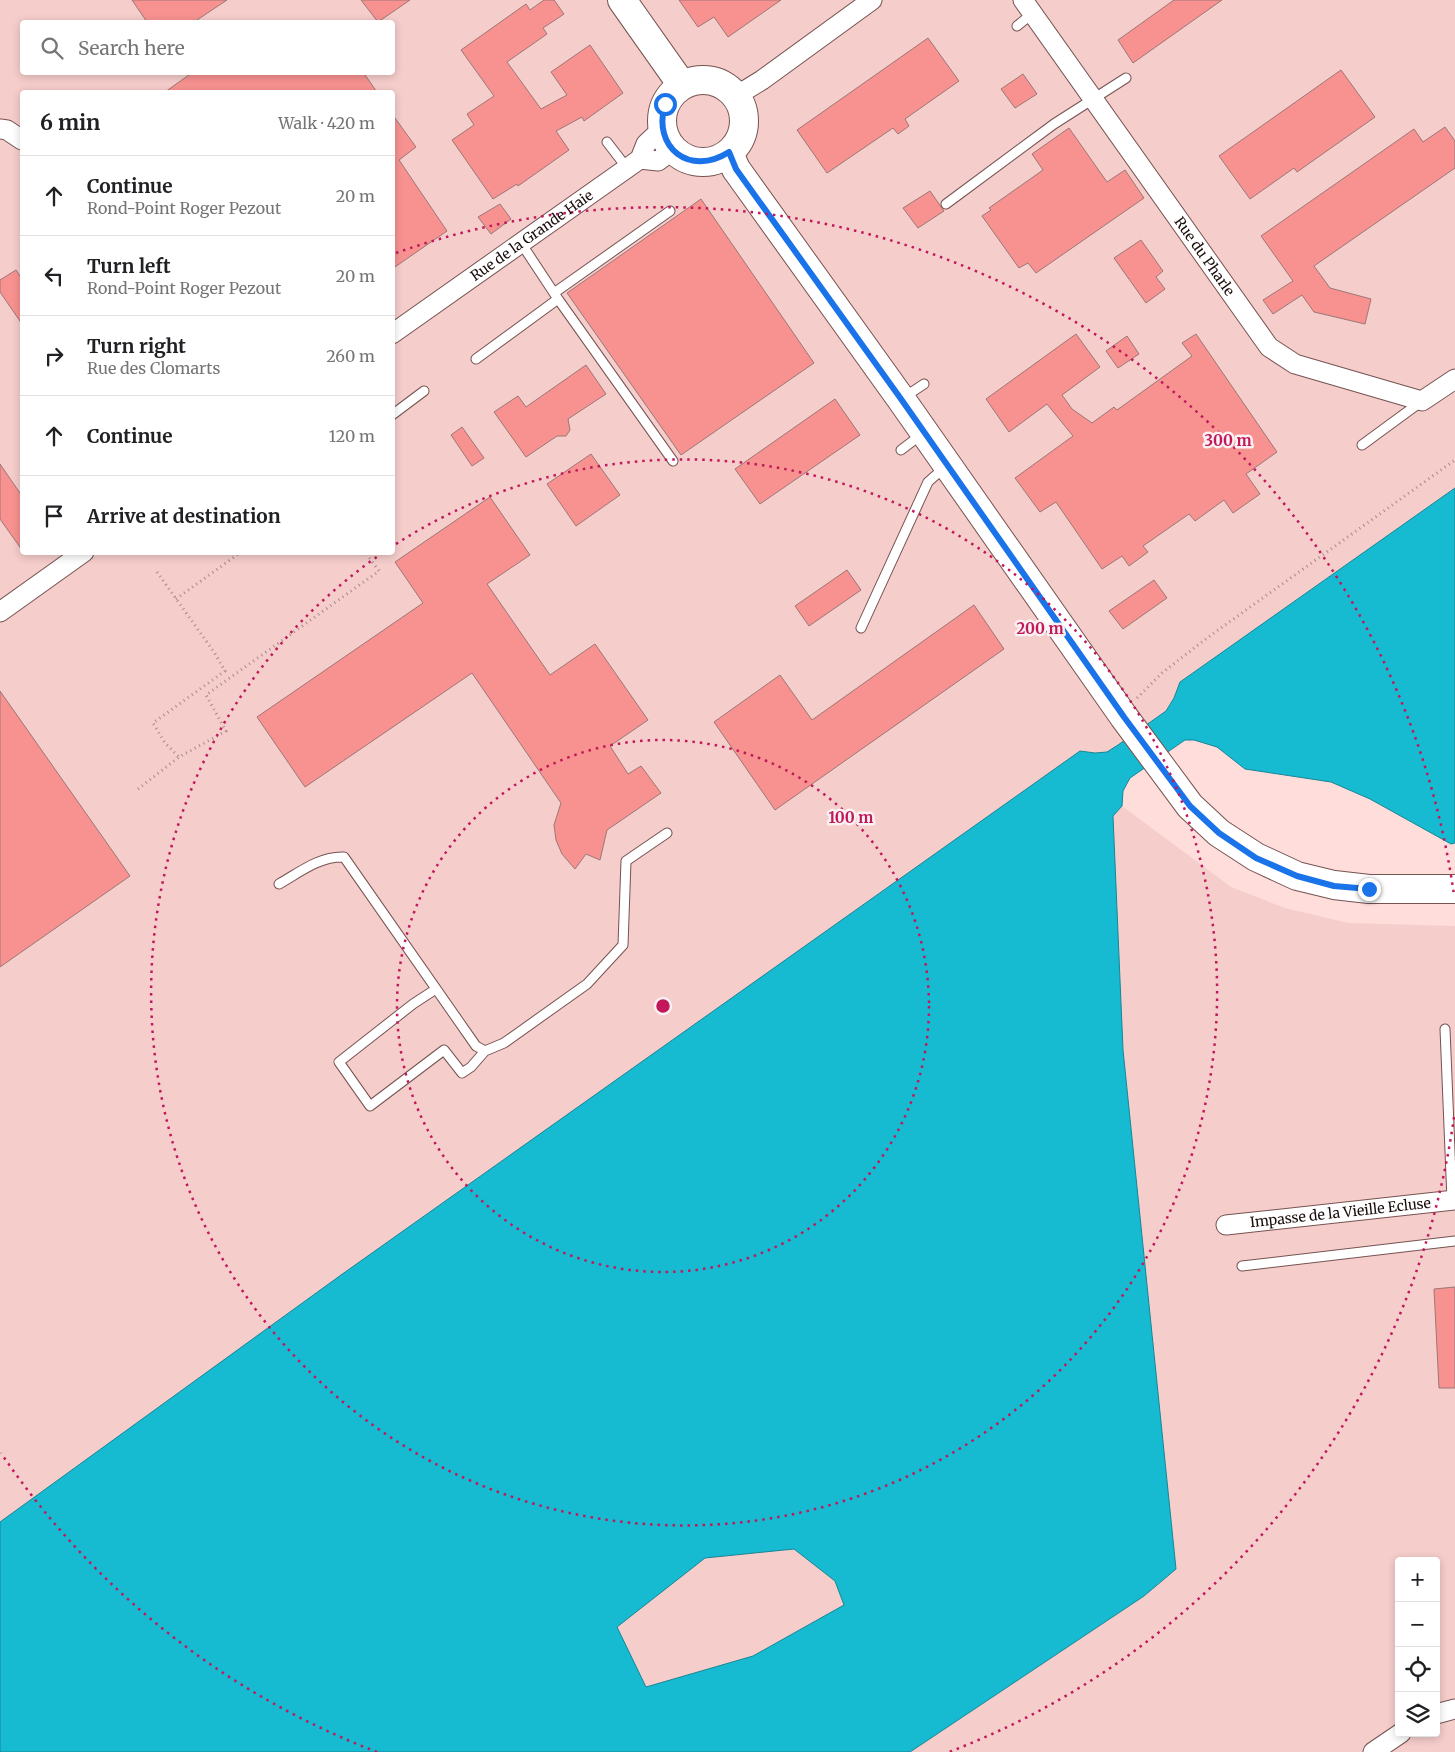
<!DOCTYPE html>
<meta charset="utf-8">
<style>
:root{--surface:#fff;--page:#f2f2f2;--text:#202124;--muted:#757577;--line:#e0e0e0}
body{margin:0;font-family:Merriweather,serif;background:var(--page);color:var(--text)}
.controls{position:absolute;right:15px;bottom:15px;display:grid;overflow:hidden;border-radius:5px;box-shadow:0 2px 8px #0003}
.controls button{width:45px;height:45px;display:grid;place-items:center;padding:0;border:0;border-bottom:1px solid var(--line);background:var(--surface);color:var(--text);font:25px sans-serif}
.stop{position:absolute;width:15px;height:15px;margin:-11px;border:4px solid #1a73e8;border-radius:50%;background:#fff}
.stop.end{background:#1a73e8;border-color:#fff;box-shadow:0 1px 5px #0008}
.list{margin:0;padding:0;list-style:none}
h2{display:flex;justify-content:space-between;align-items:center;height:65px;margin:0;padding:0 20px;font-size:21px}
h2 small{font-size:16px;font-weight:400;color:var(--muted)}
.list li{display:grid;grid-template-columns:32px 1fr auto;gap:15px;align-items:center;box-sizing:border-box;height:80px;padding:0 20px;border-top:1px solid var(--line)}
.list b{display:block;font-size:19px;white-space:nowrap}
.list p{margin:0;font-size:16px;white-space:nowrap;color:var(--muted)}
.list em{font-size:16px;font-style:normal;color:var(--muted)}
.icon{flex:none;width:28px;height:28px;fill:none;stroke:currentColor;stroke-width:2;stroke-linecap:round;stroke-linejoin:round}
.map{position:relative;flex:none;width:1455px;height:1752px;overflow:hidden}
.search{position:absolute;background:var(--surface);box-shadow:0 2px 8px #0003;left:20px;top:20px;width:375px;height:55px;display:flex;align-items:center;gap:12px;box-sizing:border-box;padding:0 18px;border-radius:5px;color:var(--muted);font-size:19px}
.panel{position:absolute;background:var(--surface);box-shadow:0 2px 8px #0003;left:20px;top:90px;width:375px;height:465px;border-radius:5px}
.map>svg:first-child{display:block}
</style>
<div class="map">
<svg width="1455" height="1752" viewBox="0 0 1455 1752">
<rect width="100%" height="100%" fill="#fedddb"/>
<!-- built -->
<path fill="#f5cdcb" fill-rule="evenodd" d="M0 0H1455V488L1193 672 1180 682 1174 698 1166 711 1118 745 1137 773 1130 778 1123 791 1122 806 1231 887 1285 908 1348 923 1455 926V1752H0ZM22 22H392V72H22ZM22 92H392V552H22ZM1399 1561H1436V1733H1399Z"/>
<!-- water -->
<path fill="#16bad1" stroke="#178696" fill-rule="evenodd" d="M1455 488V843L1451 844 1370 799 1331 782 1245 769 1217 747 1194 740H1185L1130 778 1123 791 1122 806 1113 816 1123 1050 1176 1569 1144 1596 910 1752H0V1522L341 1275 1080 751 1095 753 1107 752 1118 745 1166 711 1174 698 1180 682ZM794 1549 835 1581 844 1605 753 1656 646 1687 617 1627 705 1558Z"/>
<!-- building -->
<path fill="#f79290" stroke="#9c7776" d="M132 0H227L194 22H147Z
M361 0H410L378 22Z
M544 0H554L564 14 543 28 547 34 507 62 541 109 567 95 551 72 590 45 623 93 584 121 582 117 556 131 569 150 518 186 517 184 493 199 452 140 474 125 467 114 494 96 461 50 526 4 530 10Z
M679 0H781L728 37 714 17 698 27Z
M1174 0H1222L1133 63 1118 40Z
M928 38 959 81 905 119 909 126 898 134 893 128 827 173 797 130Z
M1341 70 1375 117 1297 172 1294 168 1250 199 1219 156Z
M193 72H363L377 92H165Z
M1023 74 1037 94 1015 108 1001 89Z
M392 114 416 147 399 160 447 231 392 269Z
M1445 127 1455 141V168L1314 266 1330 288 1371 299 1365 324 1314 312 1302 295 1273 314 1263 300 1293 281 1261 236 1414 129 1423 142Z
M1069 128 1107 182 1125 170 1144 198 1036 273 1028 263 1019 268 982 216 991 210 989 208 1043 170 1032 154Z
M930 191 944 211 918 228 903 208Z
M701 199 814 363 681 455 567 293Z
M500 204 511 219 491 234 478 217Z
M1141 240 1163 271 1156 277 1165 289 1146 303 1114 258Z
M16 270 22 279V324L0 292V280Z
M1076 334 1100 367 1062 395 1072 409 1092 423 1114 407 1117 410 1192 356 1182 343 1196 334 1277 452 1246 474 1260 494 1233 513 1224 500 1195 521 1189 514 1143 546 1148 552 1129 566 1122 556 1102 569 1056 502 1040 512 1015 478 1073 436 1047 404 1009 432 986 399Z
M1127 336 1139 354 1118 368 1106 351Z
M586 365 606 394 568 419 570 430 566 436H557L526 457 494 412 518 396 526 407Z
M835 399 860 435 760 504 735 469Z
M462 427 484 458 472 466 451 435Z
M591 454 620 495 576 526 547 484Z
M0 464 22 496V550L0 519Z
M490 497 530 555 487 584 550 675 595 644 648 720 610 746 628 774 641 766 661 793 607 830 600 860 586 854 575 869 562 854 556 840 554 825 561 803 472 673 305 787 257 717 423 603 395 562Z
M847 570 861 590 809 626 795 606Z
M1154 580 1167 598 1123 629 1109 611Z
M974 605 1004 649 775 810 714 722 780 675 812 720Z
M0 691 130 876 0 967Z
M1455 1287V1388H1439L1434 1289Z"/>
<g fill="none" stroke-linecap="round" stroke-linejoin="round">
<!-- service casing -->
<g stroke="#755351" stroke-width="11">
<path id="service" d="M1017 26 1033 13
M607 142 627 168
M946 204 1054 124 1126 78
M521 243 558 299 673 461
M554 293 670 211
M476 359 558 299
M903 398 924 384
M392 415 424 391
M1362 445 1422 401
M901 450 922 434
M861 628 928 482 945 467
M279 884C300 872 320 856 344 857L476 1046 485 1051 504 1043 587 984 623 945 626 861 667 833
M436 989 413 1004 339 1062 370 1106 444 1050 462 1073 471 1067 485 1051
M1445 1029 1452 1200
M1242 1266 1455 1241"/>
</g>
<!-- minor casing -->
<g stroke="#755351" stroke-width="21">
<g id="minor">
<path id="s1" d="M1023 0 1269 347 1295 364 1422 401 1455 379"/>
<path d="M736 96 762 80 872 0"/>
<path d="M0 129 7 130 22 140"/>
<path d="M640 159 658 161 673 150"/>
<path id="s2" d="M392 334 640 159 646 144 662 129"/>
<path d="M0 612 84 552"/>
<path id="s3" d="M1226 1225 1455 1200"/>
<path d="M1436 1714 1455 1709"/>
<path d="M1373 1752 1401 1733"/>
</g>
</g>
<!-- primary casing -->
<g stroke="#755351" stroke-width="30">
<path id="primary" d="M622 0 682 85
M662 121a41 41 0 1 1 82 0a41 41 0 1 1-82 0Z
M729 153 736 169 901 399 1124 717 1190 806 1219 833 1256 857 1297 876 1334 885 1369 889H1455"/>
</g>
<!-- path -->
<path stroke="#a58c8b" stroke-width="3" stroke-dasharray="1 4" stroke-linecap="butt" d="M157 572 214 652 225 671 153 723 165 743 179 757
M176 599 241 552
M1137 698 1162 673 1207 638 1455 460
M138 789 179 757 226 731 206 695 379 571 365 552"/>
<!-- service -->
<use href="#service" stroke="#fff" stroke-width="9"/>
<!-- minor -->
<use href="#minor" stroke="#fff" stroke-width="19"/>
<!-- primary -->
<use href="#primary" stroke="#fff" stroke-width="28"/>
</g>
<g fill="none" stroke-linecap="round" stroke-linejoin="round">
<!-- route -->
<path stroke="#1a73e8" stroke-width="6" d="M665 104C652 148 690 177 729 152L736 169 901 399 1124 717 1190 806 1219 833 1256 858 1297 876 1334 886 1369 889"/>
</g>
<!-- distance rings -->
<g fill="none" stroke="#c2185b" stroke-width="2.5" stroke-dasharray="2.5 5">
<circle cx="663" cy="1006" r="266"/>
<path d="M396 544A533 533 0 1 1 381 554"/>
<path d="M1454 1117A799 799 0 0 1 949 1752M377 1752A799 799 0 0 1 1 1453M396 253A799 799 0 0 1 1454 895"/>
</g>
<g text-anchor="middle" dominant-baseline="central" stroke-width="5" stroke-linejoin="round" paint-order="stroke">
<!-- street labels -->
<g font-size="14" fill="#190c0c" stroke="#faf1f1">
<text stroke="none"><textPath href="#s2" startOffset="171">Rue de la Grande Haie</textPath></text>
<text stroke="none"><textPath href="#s1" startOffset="314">Rue du Pharle</textPath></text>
<text stroke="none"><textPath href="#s3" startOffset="115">Impasse de la Vieille Ecluse</textPath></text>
</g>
</g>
<circle cx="663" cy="1006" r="8" fill="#c2185b" stroke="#faf1f1" stroke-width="2.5"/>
<g font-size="15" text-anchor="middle" font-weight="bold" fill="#c2185b" stroke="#faf1f1" stroke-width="5" stroke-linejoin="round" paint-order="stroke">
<text x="1228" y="446">300 m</text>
<text x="1040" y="634">200 m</text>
<text x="851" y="823">100 m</text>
</g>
</svg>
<div class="controls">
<button>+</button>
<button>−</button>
<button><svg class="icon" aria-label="locate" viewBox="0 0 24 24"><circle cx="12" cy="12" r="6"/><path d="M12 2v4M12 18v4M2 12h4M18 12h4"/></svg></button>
<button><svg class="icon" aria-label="layers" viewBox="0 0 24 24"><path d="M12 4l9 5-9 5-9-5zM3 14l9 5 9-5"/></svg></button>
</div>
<div class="stop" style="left:665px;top:104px"></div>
<div class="stop end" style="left:1369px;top:889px"></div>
<div class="search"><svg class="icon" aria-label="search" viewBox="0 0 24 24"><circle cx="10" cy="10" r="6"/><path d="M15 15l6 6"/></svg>Search here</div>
<section class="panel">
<h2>6 min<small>Walk · 420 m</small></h2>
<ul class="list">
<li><svg class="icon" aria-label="ahead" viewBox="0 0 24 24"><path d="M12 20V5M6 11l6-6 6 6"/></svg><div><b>Continue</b><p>Rond-Point Roger Pezout</p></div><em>20 m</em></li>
<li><svg class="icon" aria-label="left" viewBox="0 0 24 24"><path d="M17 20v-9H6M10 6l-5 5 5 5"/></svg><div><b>Turn left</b><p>Rond-Point Roger Pezout</p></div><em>20 m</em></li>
<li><svg class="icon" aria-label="right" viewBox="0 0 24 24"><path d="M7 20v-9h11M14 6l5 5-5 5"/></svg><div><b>Turn right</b><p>Rue des Clomarts</p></div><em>260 m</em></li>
<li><svg class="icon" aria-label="ahead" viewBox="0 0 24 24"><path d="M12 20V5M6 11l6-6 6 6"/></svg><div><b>Continue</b></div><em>120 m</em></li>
<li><svg class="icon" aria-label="arrive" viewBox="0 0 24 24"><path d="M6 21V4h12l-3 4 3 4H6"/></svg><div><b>Arrive at destination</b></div></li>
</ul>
</section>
</div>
